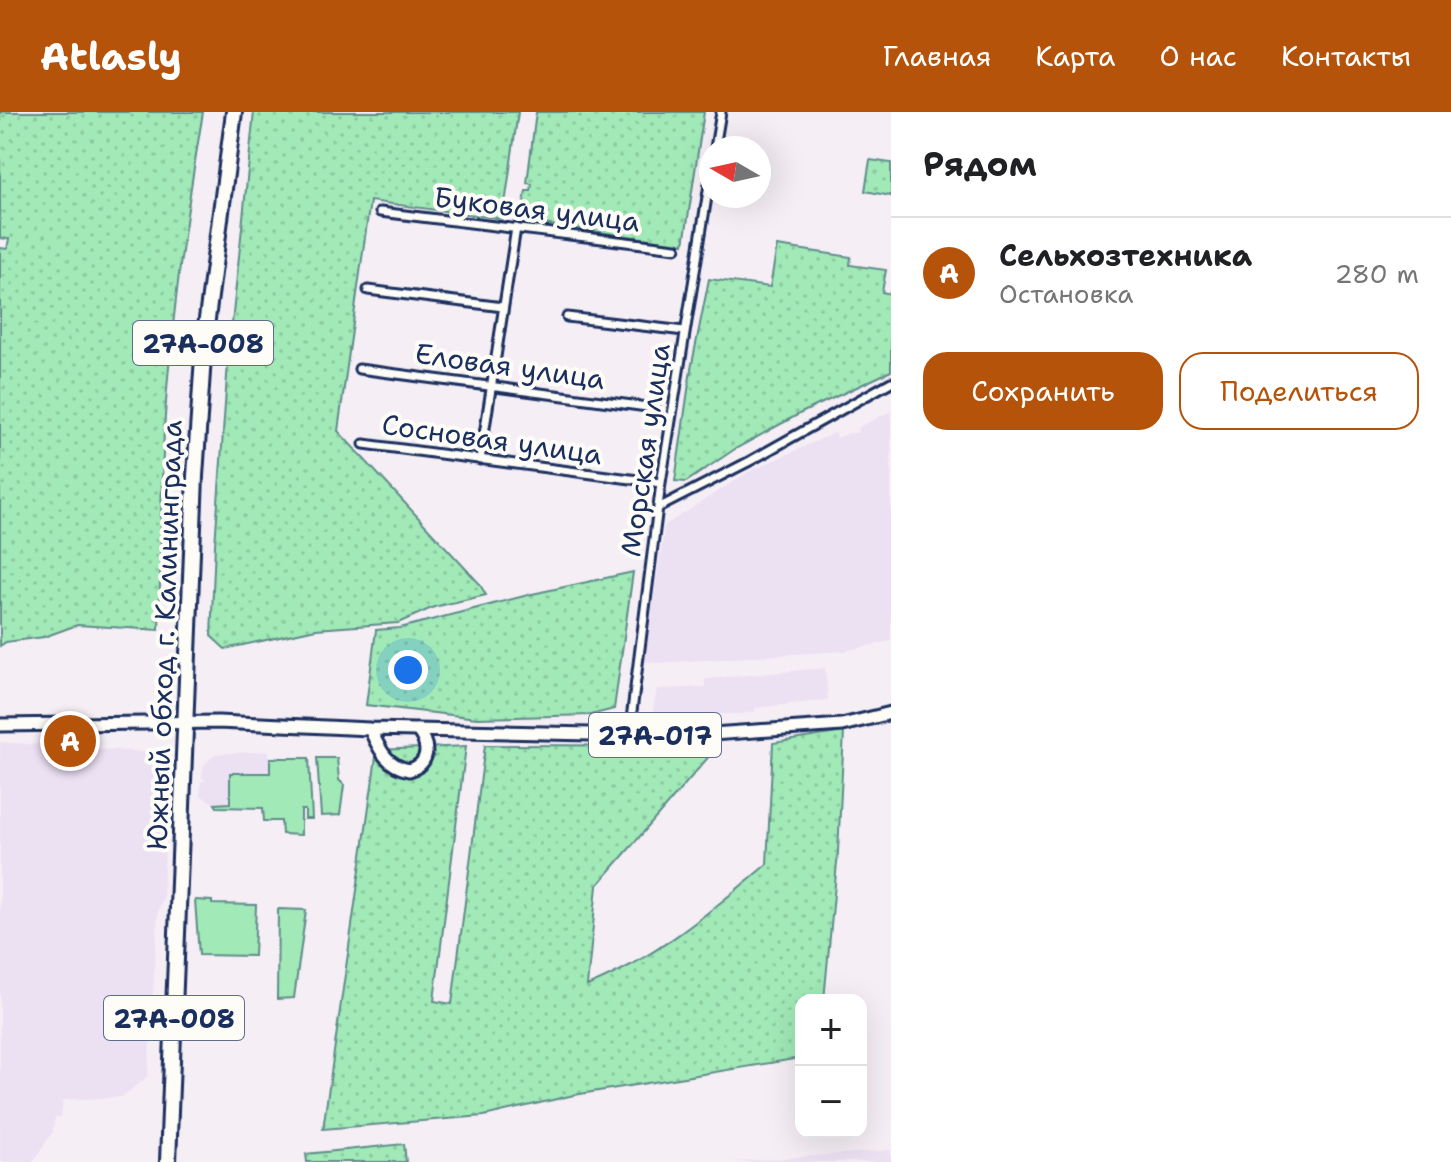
<!DOCTYPE html>
<html lang="ru">
<meta charset="utf-8">
<style>
:root{--surface:#fff;--page:#f6f6f6;--text:#202124;--muted:#757577;--line:#e0e0e0;--accent:#b45309}
body{margin:0;font-family:"Shantell Sans",sans-serif;background:var(--page);color:var(--text)}
.controls{position:absolute;right:24px;bottom:24px;display:grid;overflow:hidden;border-radius:16px;box-shadow:0 8px 32px #0002}
.controls button{width:72px;height:72px;display:grid;place-items:center;padding:0;border:0;border-bottom:2px solid var(--line);background:var(--surface);color:var(--text);font:40px sans-serif}
.compass{position:absolute;left:699px;top:24px;width:72px;height:72px;border-radius:50%;background:var(--surface);box-shadow:0 8px 32px #0002;rotate:279deg}
.you{position:absolute;left:408px;top:558px;width:28px;height:28px;margin:-20px;border:6px solid #fff;border-radius:50%;background:#1a73e8;box-shadow:0 0 0 12px #1a73e833}
.badge{display:grid;place-items:center;width:52px;height:52px;border-radius:50%;background:var(--accent);color:#fff;font-size:26px;font-weight:700}
.pin{position:absolute;translate:-50% -50%;border:4px solid #fff;box-shadow:0 2px 8px #0006}
.list{margin:0;padding:0;list-style:none}
h2{display:flex;justify-content:space-between;align-items:center;height:104px;margin:0;padding:0 32px;font-size:34px}
h2 small{font-size:26px;font-weight:400;color:var(--muted)}
.list li{display:grid;grid-template-columns:52px 1fr auto;gap:24px;align-items:center;box-sizing:border-box;height:112px;padding:0 32px;border-top:2px solid var(--line)}
.list b{display:block;font-size:30px;white-space:nowrap}
.list p{margin:0;font-size:26px;white-space:nowrap;color:var(--muted)}
.list em{font-size:26px;font-style:normal;color:var(--muted)}
.actions{display:flex;gap:16px;padding:24px 32px}
.actions a{flex:1;padding:18px 0;border:2px solid var(--accent);border-radius:24px;text-align:center;font-size:28px;color:var(--accent)}
.actions .main{background:var(--accent);color:#fff}
.map{position:relative;flex:none;width:891px;height:1050px;overflow:hidden}
header{display:flex;align-items:center;gap:48px;box-sizing:border-box;height:112px;padding:0 40px;background:var(--accent);color:#fff}
header strong{font-size:38px}
nav{display:flex;gap:44px;margin-inline-start:auto;font-size:28px}
main{display:flex}
aside{flex:1;background:var(--surface)}
.map>svg:first-child{display:block}
</style>
<header>
<strong>Atlasly</strong>
<nav><a>Главная</a><a>Карта</a><a>О нас</a><a>Контакты</a></nav>
</header>
<main>
<div class="map">
<svg width="891" height="1050" viewBox="0 0 891 1050">
<defs>
<pattern id="grass-dots" width="8" height="8" patternUnits="userSpaceOnUse" patternTransform="scale(2)"><rect width="8" height="8" fill="#a1e9b7"/><path d="M2 2h.1M6 6h.1" fill="none" stroke="#8ac8a0" stroke-width="1.8" stroke-linecap="round"/></pattern>
</defs>
<rect width="100%" height="100%" fill="#f5eff5"/>
<filter id="ink" filterUnits="userSpaceOnUse"><feTurbulence type="fractalNoise" baseFrequency=".0125" numOctaves="2"/><feDisplacementMap in="SourceGraphic" scale="16" xChannelSelector="R" yChannelSelector="G"/><feConvolveMatrix kernelMatrix="1 2 1 2 8 2 1 2 1" color-interpolation-filters="sRGB"/></filter>
<g filter="url(#ink)">
<!-- built -->
<path fill="#ece0f3" d="M891 299V529L845 539 657 551 644 549 665 413 750 359 836 320 837 326 849 321H857L859 315Z
M825 556 828 588 755 596V600L739 602 652 603 657 577 705 575V567Z
M0 630 159 641 168 655 163 785 158 800 148 964 122 985 63 988 61 1005H55L53 1020 33 1050H0Z
M269 639 271 661H230V692H215L200 683 201 669H206L202 666 203 654 215 642Z
M891 1038V1050H729L854 1041Z"/>
<!-- grass -->
<path fill="url(#grass-dots)" stroke="#5e8c8a" stroke-width="2" d="M0 0H203C186 101 172 202 165 304 160 375 161 446 159 518L77 513 44 525 6 530 0 534V136L7 137 9 127 0 126Z
M254 0H518L503 107 370 89 338 319 479 471 486 483 434 495 398 511 316 517 225 537 211 524 215 433 228 250Z
M536 0H704L684 132 521 109 526 79H531L532 72 527 71Z
M870 48 891 51V84L865 79Z
M777 134 851 145 850 153 886 158 882 180 891 182V259L801 301 735 337 686 370 675 369 691 257 709 167 770 175Z
M633 460 614 597 591 603 477 606 366 593 376 518 400 516 532 482Z
M844 620 838 740 824 888H801V946L574 983 484 1004 323 1017 377 638 466 634 434 889 452 892 485 633 718 634 597 774 587 874C656 846 710 800 767 752L773 631Z
M404 1032 406 1050H307L306 1042Z"/>
<!-- garden -->
<path fill="#a1e9b7" stroke="#5e8c8a" stroke-width="2" d="M270 646H309L312 707H305V698H301V723L282 722 281 709H264L263 696 217 695 215 692 230 691V661H270Z
M317 646H337L339 668 344 673 340 703 321 704Z
M195 788 212 789V792L256 793 254 844 199 843Z
M278 797 306 798 294 886 277 887Z"/>
<g fill="none" stroke-linecap="round" stroke-linejoin="round">
<!-- street casing -->
<g stroke="#1b2f5e" stroke-width="13">
<path id="street" d="M715 36 721 0
M380 100 676 136
M368 178 503 195
M567 205 684 219
M359 257 655 296
M364 332 661 371
M480 348 516 116
M658 396 750 349 891 270
M629 623 661 371 711 60"/>
</g>
<!-- primary casing -->
<g stroke="#1b2f5e" stroke-width="17">
<path id="primary" d="M0 613 218 610 370 617 683 624 842 613 891 601
M370 617C379 636 386 654 409 658 430 652 430 633 417 618"/>
</g>
<!-- highway casing -->
<g stroke="#1b2f5e" stroke-width="20">
<path id="highway" d="M168 1050 195 364 204 230 234 0"/>
</g>
<!-- street -->
<use href="#street" stroke="#fdfcf7" stroke-width="7"/>
<!-- primary -->
<use href="#primary" stroke="#fdfcf7" stroke-width="11"/>
<!-- highway -->
<use href="#highway" stroke="#fdfcf7" stroke-width="14"/>
</g>
</g>
<g text-anchor="middle" dominant-baseline="central" stroke-width="8" stroke-linejoin="round" paint-order="stroke">
<!-- shield labels -->
<g fill="#fdfcf7" stroke="#5f6c8c" stroke-width="2">
<rect x="133" y="209" width="140" height="44" rx="6"/>
<rect x="589" y="601" width="132" height="44" rx="6"/>
<rect x="104" y="884" width="140" height="44" rx="6"/>
</g>
<g font-size="26" font-weight="bold" fill="#1b2f5e">
<text x="203" y="231">27А-008</text>
<text x="655" y="623">27А-017</text>
<text x="174" y="906">27А-008</text>
</g>
<!-- street labels -->
<g font-size="28" fill="#1b2f5e" stroke="#fdfcf7">
<text transform="translate(537 97) rotate(7)">Буковая улица</text>
<text transform="translate(510 254) rotate(8)">Еловая улица</text>
<text transform="translate(492 327) rotate(8)">Сосновая улица</text>
<text transform="translate(645 338) rotate(-82)">Морская улица</text>
<text transform="translate(164 523) rotate(-88)">Южный обход г. Калининграда</text>
</g>
</g>
</svg>
<div class="controls">
<button>+</button>
<button>−</button>
</div>
<svg class="compass" viewBox="-18 -18 36 36"><path d="M0-13l5 13h-10z" fill="#e53935"/><path d="M0 13l5-13h-10z" fill="#757577"/></svg>
<div class="you"></div>
<div class="pin badge" style="left:70px;top:629px">A</div>
</div>
<aside>
<h2>Рядом<small></small></h2>
<ul class="list">
<li><span class="badge">A</span><div><b>Сельхозтехника</b><p>Остановка</p></div><em>280 m</em></li>
</ul>
<div class="actions"><a class="main">Сохранить</a><a>Поделиться</a></div>
</aside>
</main>
